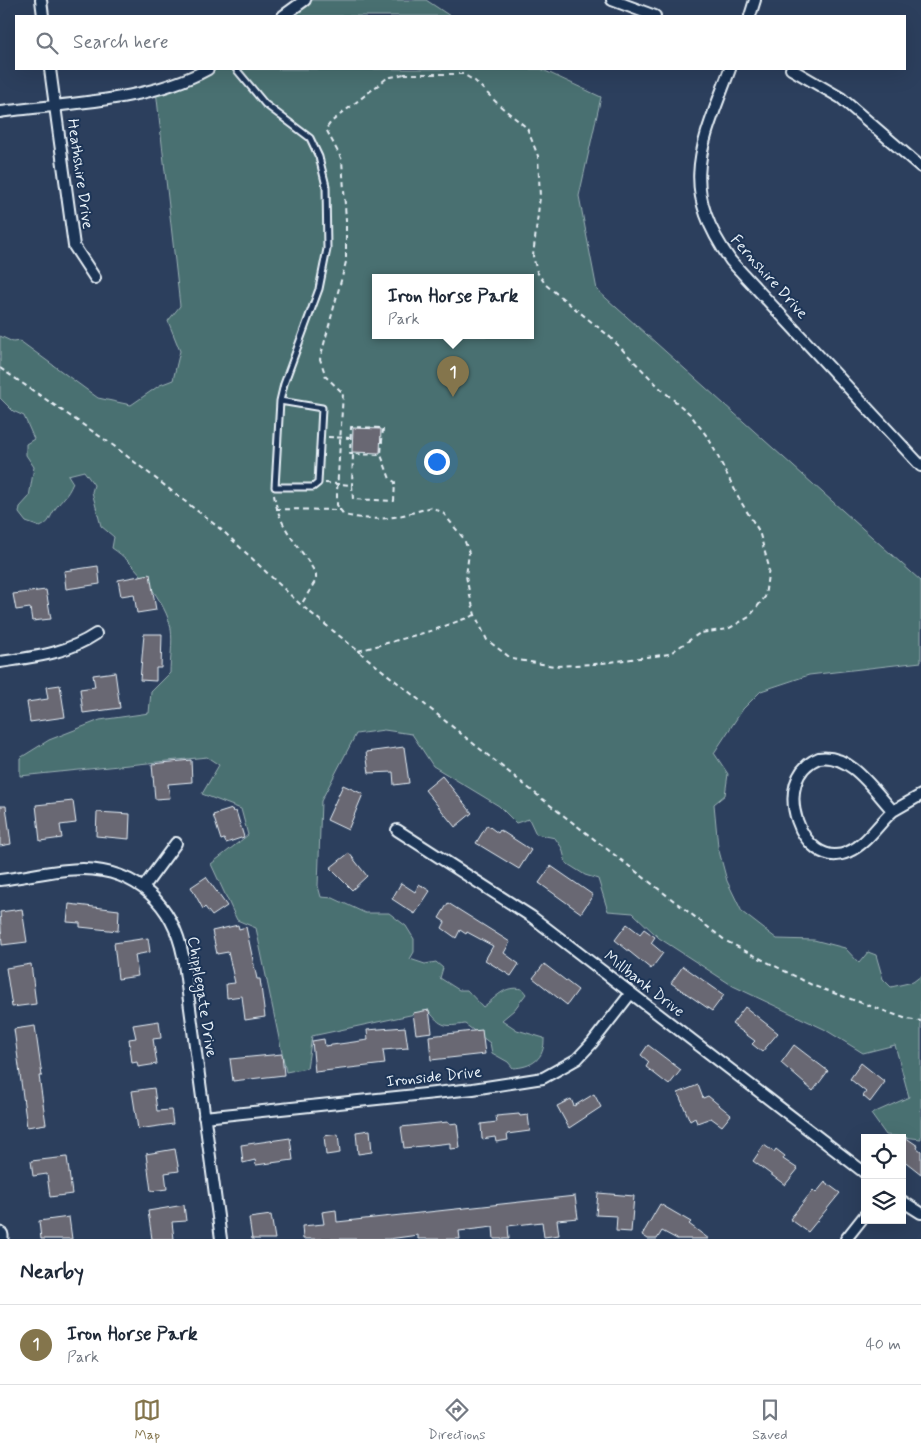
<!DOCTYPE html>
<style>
:root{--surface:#fff;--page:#f2f2f3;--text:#1f2937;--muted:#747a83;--line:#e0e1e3;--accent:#84754c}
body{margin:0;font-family:Mynerve,sans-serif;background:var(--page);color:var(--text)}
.controls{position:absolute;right:15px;bottom:15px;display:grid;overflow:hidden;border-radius:0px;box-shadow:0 5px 20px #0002}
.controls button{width:45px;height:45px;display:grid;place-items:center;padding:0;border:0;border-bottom:1px solid var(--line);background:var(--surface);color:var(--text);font:25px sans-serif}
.you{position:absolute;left:436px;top:461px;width:18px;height:18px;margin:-12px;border:4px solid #fff;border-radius:50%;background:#1a73e8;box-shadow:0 0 0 8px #1a73e833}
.badge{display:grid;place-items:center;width:32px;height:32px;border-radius:50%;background:var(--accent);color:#fff;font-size:16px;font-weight:700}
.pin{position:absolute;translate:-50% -41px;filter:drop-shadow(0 1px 2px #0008)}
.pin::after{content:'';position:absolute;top:26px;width:18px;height:15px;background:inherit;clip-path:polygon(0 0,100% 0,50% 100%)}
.popup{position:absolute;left:372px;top:274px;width:162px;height:65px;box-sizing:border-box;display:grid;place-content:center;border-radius:0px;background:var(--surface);filter:drop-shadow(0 1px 4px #0005);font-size:16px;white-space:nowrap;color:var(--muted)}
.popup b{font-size:19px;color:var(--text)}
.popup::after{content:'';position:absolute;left:50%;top:100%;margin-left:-10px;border:10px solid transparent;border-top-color:var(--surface)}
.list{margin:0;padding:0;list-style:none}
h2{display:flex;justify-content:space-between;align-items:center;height:65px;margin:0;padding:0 20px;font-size:21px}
h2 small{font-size:16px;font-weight:400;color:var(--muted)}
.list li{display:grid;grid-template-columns:32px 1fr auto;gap:15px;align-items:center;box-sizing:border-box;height:80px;padding:0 20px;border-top:1px solid var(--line)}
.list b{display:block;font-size:19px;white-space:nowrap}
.list p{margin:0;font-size:16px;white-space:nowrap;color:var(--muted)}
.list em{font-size:16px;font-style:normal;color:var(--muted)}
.icon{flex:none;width:28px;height:28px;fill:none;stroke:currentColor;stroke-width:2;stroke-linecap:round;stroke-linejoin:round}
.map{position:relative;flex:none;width:921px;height:1239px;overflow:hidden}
.search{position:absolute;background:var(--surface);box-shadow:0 5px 20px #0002;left:15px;right:15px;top:15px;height:55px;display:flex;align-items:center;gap:12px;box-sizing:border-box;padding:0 18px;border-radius:0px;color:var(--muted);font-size:19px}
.sheet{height:145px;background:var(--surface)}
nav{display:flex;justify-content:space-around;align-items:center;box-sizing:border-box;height:70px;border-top:1px solid var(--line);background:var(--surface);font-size:14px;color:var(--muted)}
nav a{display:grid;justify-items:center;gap:2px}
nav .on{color:var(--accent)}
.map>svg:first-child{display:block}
</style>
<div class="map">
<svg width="921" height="1239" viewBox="0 0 921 1239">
<rect width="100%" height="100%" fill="#2c3f5d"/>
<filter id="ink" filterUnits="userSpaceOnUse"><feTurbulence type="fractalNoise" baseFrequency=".02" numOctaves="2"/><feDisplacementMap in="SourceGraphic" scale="10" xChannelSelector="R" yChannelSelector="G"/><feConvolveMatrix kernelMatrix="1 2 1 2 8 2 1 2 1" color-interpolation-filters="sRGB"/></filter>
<g filter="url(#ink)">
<!-- green -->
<path fill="#4a6f71" stroke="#99b0b4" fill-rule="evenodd" d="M305 0H426L450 16H283Z
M208 69H541L601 97 579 196 597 290 921 581V662L809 675 761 691 743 709 714 753 728 774 725 795 714 804 718 847 727 881 742 912 777 939 814 940 845 948 859 963 868 952 876 955 883 979 891 987 913 982 921 976V1139L886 1135 871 1114 909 1097 895 1045 863 1053 824 1029 733 986 659 938 633 913 608 911 598 879 585 875 566 863 562 848 555 838 536 834 529 819 516 823 499 806 433 766 412 734 384 730 356 734 321 801 318 886 321 897 333 898 365 913H389L406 926 414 939V952L410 959 425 964 436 962 443 968 440 978 459 990H467L483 1007C497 997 504 985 522 989L526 994 514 1010 502 1020 517 1030 544 1038C545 1059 532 1067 513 1068L508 1062 492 1053 490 1043 465 1024C445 1027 441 1027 429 1011L312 1036 307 1068 286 1072 256 928 237 920 211 864 248 835 241 809 202 794 219 765 207 757 20 776V758L49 740 100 720 149 713 151 692 170 673C170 659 173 643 171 629 167 603 134 562 112 548L114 537 101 526 92 492 94 485 84 471 68 475 73 483C67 497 63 498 55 509 49 518 50 523 40 527L26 522 19 513 20 507 29 497 34 467 26 455V444L34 439 24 416 13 411 0 398V336L13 342 20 341 98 398 131 405 160 385 173 380 180 351 168 321 180 306 156 90ZM376 278H530V336H376Z"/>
<!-- building -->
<path fill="#696773" stroke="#e8f1f8" d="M353 428 381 429 380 453 352 452Z
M98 566 100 584 66 589 64 571Z
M150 574 156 610 137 613 134 594 121 596 118 580Z
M46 590 51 619 32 621 30 608 16 610 13 594Z
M144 634H162L161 668H156V681L140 680Z
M115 672 120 708 83 713 80 689 95 687 93 675Z
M60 685 65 717 30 722 27 702 48 699 46 687Z
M404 747 409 783 394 785 393 772 369 773 366 752Z
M191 760 192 782 168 784 170 798 155 799 152 764Z
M442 776 472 813 455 827 425 790Z
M343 785 363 794 348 830 327 820Z
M73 801 76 823 60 825 62 838 40 841 36 805Z
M0 806H6L11 844 0 846Z
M232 809 233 812 236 811 244 837 226 843 224 839 221 840 213 815Z
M97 812 130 814 129 839 96 836Z
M487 825 498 833 500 830 531 850 519 869 476 843Z
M349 853 367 876 352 890 330 868Z
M551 866 593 895 581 913 539 883Z
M206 877 227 906 212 916 205 907 203 909 191 887Z
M401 883 415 892 419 884 430 891 415 914 392 899Z
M448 903 510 942 504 953 519 964 511 976 485 960 493 946 467 932 466 934 460 930 456 938 442 928 445 922 439 918Z
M69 904 119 910 118 931 80 927V923L67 922Z
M22 909 27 942 2 945 0 912Z
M627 924 640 934 644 929 655 937 651 943 663 953 651 969 615 940Z
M238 925 239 929 246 927 257 979H260L265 1017 245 1020 242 996 227 998 226 984 235 983 228 952 217 954 212 931Z
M148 938 150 952 135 955 138 976 118 979 114 943Z
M31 964 36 1004 12 1007 6 968Z
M544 964 578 990 567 1005 533 978Z
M683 966 724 995 712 1011 671 983Z
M745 1007 778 1033 762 1052 752 1044 755 1041 732 1024Z
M429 1010 432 1032 416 1034 413 1013Z
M159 1021 161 1038 153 1039 157 1064 138 1067 137 1062 132 1063 129 1039 136 1038 133 1025Z
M35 1026 42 1076H39L46 1124 27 1127 14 1029Z
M405 1027 408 1048 383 1050 385 1064 315 1072 312 1041 324 1039 325 1046 368 1040 367 1030Z
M482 1030 485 1054 431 1060 429 1036Z
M648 1045 681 1070 669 1085 646 1067 649 1062 641 1055Z
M794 1045 828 1071 813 1091 781 1063Z
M282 1054 284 1075 233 1081 230 1059Z
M861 1063 885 1082 870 1102 863 1096 866 1092 850 1079Z
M698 1085 703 1098 708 1096 731 1115 722 1126 711 1118 697 1123 695 1118 690 1121 678 1093Z
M154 1088 157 1111 171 1110 173 1124 138 1129 132 1091Z
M594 1094 601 1107 569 1128 557 1106 571 1099 574 1106Z
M519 1114 520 1116 528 1115 530 1131 507 1134 508 1140 496 1142 495 1137 482 1139 481 1124 497 1122 496 1116Z
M448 1122 449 1124 457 1123 460 1148 450 1149V1143L404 1148 401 1127Z
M370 1130 372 1152 358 1154 356 1132Z
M338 1134 340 1153 326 1155 324 1136Z
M902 1135 918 1146 917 1148 921 1151V1174L902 1159Z
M290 1138 293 1160 256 1165 255 1160 243 1163 241 1145Z
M764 1145 774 1152 776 1149 785 1156 783 1159 798 1169 785 1185 753 1161Z
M175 1149 179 1171 165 1173 167 1189 151 1191 146 1154Z
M67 1157 72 1194 50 1197 47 1174 33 1176 31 1161Z
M825 1182 840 1193 808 1232 790 1219 813 1190 816 1193Z
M598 1193 634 1196 631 1232 616 1231 617 1216 596 1215Z
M575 1196 578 1218 557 1220 559 1235 544 1237 542 1222 508 1226 509 1239H494L493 1227 459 1231 460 1239H418V1235L389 1239H303L302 1226 324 1224 322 1212 336 1210 337 1222Z
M660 1204 691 1222 689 1224 709 1239H677L662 1231 657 1239H648L642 1235Z
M184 1205 186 1221 172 1222 174 1239H152L148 1211Z
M271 1215 275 1239H252L249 1218Z
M69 1217 72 1239H41L39 1221Z"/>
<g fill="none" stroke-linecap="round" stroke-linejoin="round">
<!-- lane casing -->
<g stroke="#e8f1f8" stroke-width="9">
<path id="lane" d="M236 69 265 104 310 138 319 157 326 186 327 249 319 289 284 384 280 401 275 487H313L318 483 322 408 280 401"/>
</g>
<!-- street casing -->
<g stroke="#e8f1f8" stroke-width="14">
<path id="street" d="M41 0 43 16
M612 0 655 16
M283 16 305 0
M750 16 755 0
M50 69 74 246 95 278
M730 69C701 147 678 186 731 261L921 466
M791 69 841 98 921 167
M0 112C67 103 148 102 208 69
M0 662C34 657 66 654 96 634
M819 758C851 753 874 791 893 811 878 824 867 844 848 852 802 873 768 778 819 758Z
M893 811 921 795
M397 830 532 917 865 1173
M0 880C27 877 56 869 83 869 138 870 173 905 183 956L221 1239
M143 888 176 843
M204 1117 473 1089 543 1078 577 1059 592 1043 631 993
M902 1201 921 1213
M846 1239 865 1215"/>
</g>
<!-- secondary casing -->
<g stroke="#e8f1f8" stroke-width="19">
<path id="secondary" d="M0 1235V1239"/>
</g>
<!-- path -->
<path stroke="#e8f1f8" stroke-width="2" stroke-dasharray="5 4" stroke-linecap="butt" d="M404 74H463L475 81 499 105 527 128 538 156 540 197 533 256 537 272 546 285 609 336 661 389 690 414 709 439 741 502 759 531 769 567 765 597 749 617 728 629 700 633 669 654 595 664 554 666 512 659 487 640 475 615 470 596 466 576 469 553 464 539 444 514 432 507C397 517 381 523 344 515L337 505V492L343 393 326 377 320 359 346 262V220L342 160 326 129 331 122 387 78Z
M0 368 114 446 223 531 301 605 546 802 726 941 814 986 907 1019 921 1021
M328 437 351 438
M353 454H350L351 427 383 428 381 454
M325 483 352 485 353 499 394 501 395 482 390 479 381 455 353 454 352 485
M274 495C280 531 299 544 316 574V580L301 605
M276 509 341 510
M358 651 434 630 475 615"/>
<!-- lane -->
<use href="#lane" stroke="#1d3557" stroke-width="5"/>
<!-- street -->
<use href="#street" stroke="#1d3557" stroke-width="10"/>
<!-- secondary -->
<use href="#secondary" stroke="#1d3557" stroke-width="15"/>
</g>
</g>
<g text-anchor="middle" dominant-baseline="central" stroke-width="4" stroke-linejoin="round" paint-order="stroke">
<!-- street labels -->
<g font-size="16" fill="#e8f1f8" stroke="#1d3557">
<text transform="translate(80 174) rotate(82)">Heathshire Drive</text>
<text transform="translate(769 277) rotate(48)">Fernshire Drive</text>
<text transform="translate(644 984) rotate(38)">Millbank Drive</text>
<text transform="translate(202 997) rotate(81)">Chipplegate Drive</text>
<text transform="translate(434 1077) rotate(-6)">Ironside Drive</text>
</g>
</g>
</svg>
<div class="controls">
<button><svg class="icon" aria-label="locate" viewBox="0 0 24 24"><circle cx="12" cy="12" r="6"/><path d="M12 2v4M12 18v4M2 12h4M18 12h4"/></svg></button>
<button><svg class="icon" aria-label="layers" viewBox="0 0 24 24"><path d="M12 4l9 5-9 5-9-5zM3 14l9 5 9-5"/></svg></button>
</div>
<div class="you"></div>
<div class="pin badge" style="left:453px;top:397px">1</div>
<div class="popup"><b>Iron Horse Park</b>Park</div>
<div class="search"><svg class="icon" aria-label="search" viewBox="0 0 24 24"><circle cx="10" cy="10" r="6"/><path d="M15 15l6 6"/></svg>Search here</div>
</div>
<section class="sheet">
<h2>Nearby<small></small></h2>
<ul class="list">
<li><span class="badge">1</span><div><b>Iron Horse Park</b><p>Park</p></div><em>40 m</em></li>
</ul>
</section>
<nav>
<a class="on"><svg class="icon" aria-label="map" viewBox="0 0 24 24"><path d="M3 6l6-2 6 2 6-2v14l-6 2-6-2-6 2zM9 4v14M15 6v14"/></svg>Map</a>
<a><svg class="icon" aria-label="directions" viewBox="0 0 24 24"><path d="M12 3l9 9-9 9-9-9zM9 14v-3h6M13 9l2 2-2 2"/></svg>Directions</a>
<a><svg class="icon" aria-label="saved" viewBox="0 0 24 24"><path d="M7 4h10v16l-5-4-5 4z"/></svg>Saved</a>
</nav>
